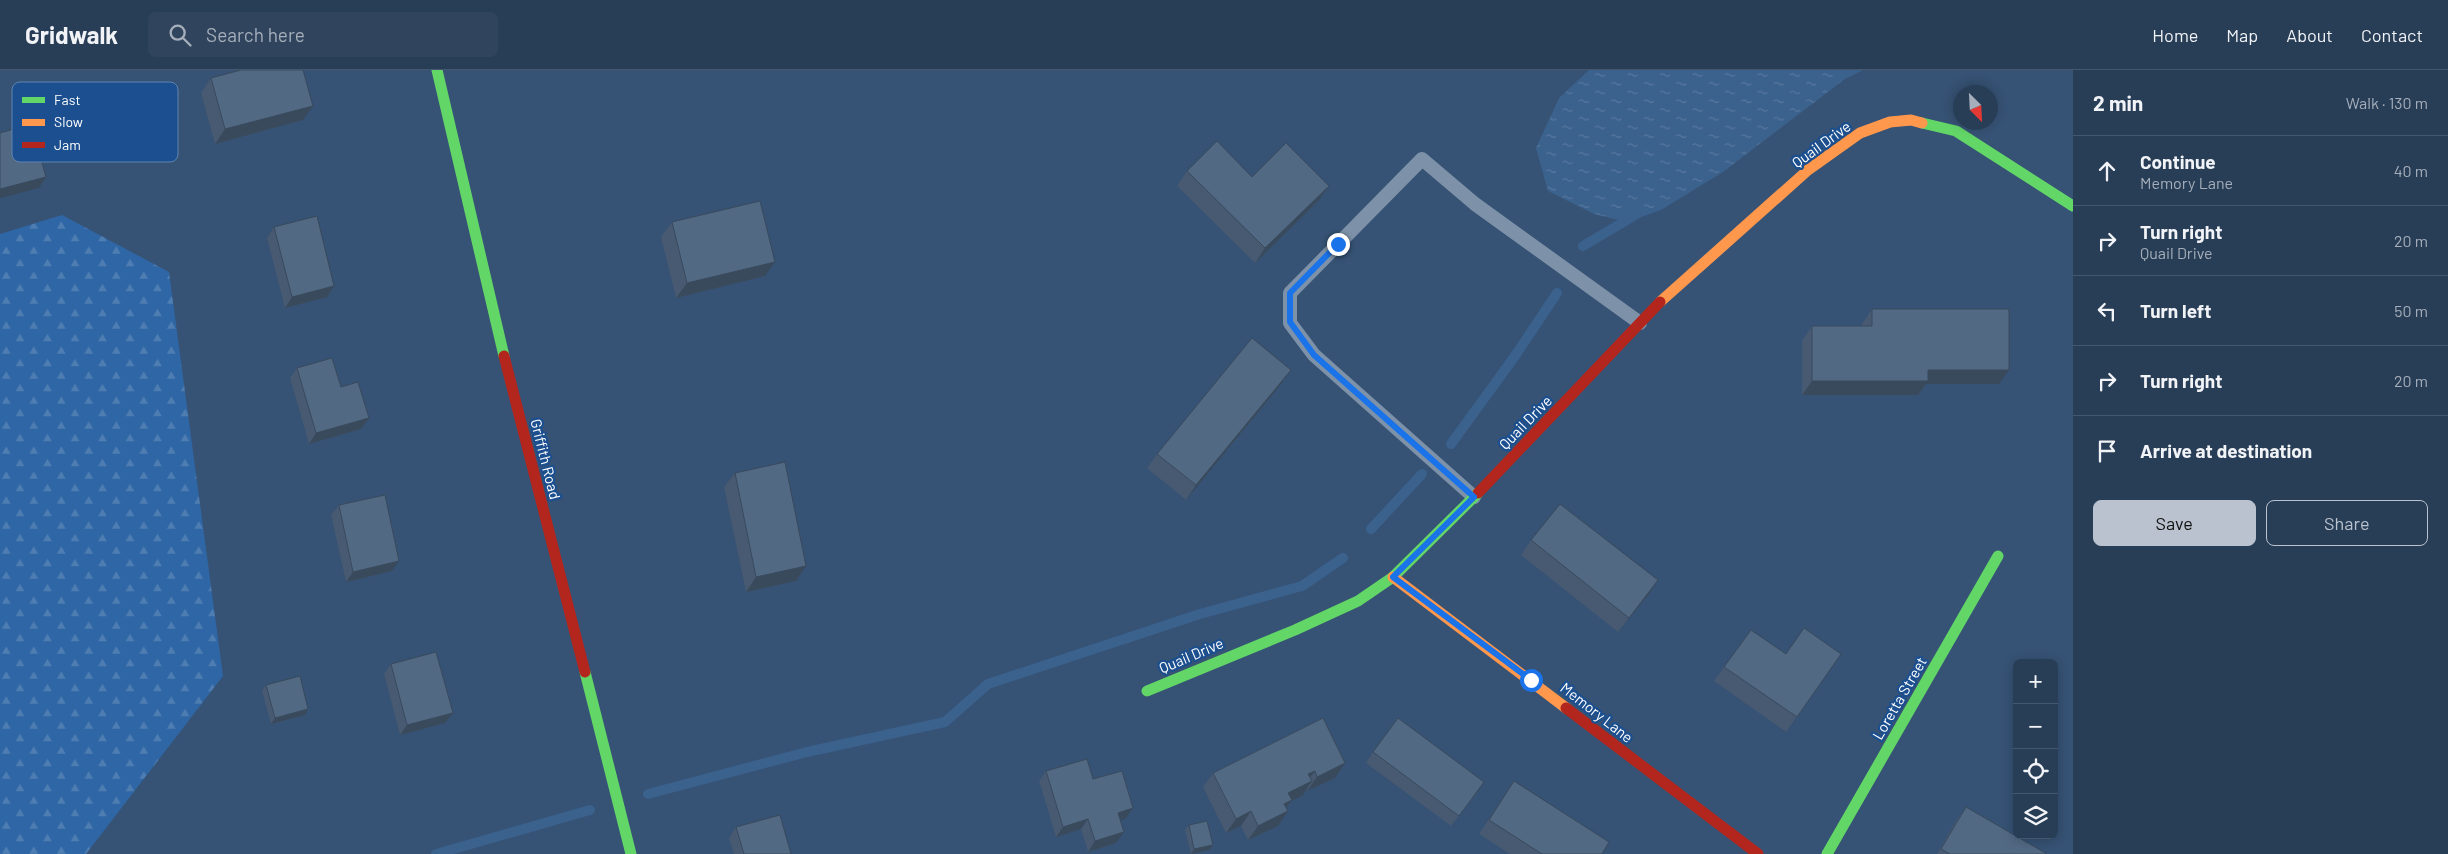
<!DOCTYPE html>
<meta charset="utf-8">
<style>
:root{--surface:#283e57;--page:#30455d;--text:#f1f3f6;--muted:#a5aeba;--line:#44576d;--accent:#b9c2ce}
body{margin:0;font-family:Barlow,sans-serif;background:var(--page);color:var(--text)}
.controls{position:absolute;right:15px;bottom:15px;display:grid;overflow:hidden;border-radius:8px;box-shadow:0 2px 12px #0003}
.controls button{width:45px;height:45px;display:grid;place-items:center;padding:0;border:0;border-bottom:1px solid var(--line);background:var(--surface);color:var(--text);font:25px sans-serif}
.compass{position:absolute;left:1953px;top:15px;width:45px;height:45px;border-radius:50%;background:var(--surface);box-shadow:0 2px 12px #0003;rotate:156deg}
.stop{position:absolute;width:15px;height:15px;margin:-11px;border:4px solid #1a73e8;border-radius:50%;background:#fff}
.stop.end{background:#1a73e8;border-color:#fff;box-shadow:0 1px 5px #0008}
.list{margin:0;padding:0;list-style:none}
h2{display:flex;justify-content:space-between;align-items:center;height:65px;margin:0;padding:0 20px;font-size:21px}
h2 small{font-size:16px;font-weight:400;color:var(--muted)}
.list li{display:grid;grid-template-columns:32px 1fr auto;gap:15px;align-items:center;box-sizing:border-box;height:70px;padding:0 20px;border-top:1px solid var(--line)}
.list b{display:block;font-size:19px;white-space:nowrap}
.list p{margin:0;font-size:16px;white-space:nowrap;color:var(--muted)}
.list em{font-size:16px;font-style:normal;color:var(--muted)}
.actions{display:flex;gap:10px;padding:15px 20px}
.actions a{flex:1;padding:11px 0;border:1px solid var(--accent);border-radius:8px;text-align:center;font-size:18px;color:var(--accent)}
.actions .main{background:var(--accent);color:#111}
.icon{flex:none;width:28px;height:28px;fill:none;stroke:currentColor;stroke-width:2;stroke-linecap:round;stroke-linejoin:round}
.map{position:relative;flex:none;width:2073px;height:784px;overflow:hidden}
header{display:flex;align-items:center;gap:30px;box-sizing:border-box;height:70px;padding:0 25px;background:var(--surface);border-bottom:1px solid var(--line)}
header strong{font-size:24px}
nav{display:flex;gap:28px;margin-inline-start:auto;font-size:18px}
.search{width:350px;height:45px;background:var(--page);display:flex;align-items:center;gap:12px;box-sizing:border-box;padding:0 18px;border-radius:8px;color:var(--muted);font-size:19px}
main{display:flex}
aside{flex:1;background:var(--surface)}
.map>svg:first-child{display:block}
</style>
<header>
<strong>Gridwalk</strong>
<div class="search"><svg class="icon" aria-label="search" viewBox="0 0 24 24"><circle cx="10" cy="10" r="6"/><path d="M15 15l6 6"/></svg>Search here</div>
<nav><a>Home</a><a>Map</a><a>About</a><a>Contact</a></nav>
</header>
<main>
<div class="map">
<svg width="2073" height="784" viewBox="0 0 2073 784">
<defs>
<pattern id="forest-firs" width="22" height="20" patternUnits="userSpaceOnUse" patternTransform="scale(1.25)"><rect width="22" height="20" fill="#2f66a5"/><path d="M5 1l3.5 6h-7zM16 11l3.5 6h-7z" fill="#4e7db2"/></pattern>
<pattern id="water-ripples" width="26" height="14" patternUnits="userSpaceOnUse" patternTransform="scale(1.25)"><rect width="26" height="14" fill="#3b618d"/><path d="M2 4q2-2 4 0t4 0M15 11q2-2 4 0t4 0" fill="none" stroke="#58799e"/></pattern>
</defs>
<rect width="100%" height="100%" fill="#365274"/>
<!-- forest -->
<path fill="url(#forest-firs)" d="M62 145 169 202 223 606 86 784H0V164Z"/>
<!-- water -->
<path fill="url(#water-ripples)" d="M1589 0H1863L1845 9 1723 102 1661 140 1627 152 1594 144 1548 121 1536 78 1559 28Z"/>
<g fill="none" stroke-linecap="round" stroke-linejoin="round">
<!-- stream -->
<path stroke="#3b618d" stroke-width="10" d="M1583 176 1637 144
M1451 374 1515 286 1557 223
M1371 459 1422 404
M648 724 807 682 945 652 988 614 1200 544 1302 516 1343 488
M436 784 590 740"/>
<!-- lane -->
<path stroke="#7d92a8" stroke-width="14" d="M1474 427 1314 285 1290 253V223L1422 89 1475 134 1640 253"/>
<!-- fast -->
<path stroke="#63d668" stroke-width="11" d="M437 0 504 286
M1922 53 1956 61 2073 136
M585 602 631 784
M1147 621 1295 560 1358 531 1393 507 1478 423
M1827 784 1998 486"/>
<!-- slow -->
<path stroke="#ff974d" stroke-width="11" d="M1660 232 1808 100 1860 63 1890 52 1911 50 1922 53
M1393 507 1566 638"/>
<!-- jam -->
<path stroke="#b3261e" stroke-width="11" d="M504 286 585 602
M1478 423 1660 232
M1566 638 1758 784"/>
</g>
<!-- wall -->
<path fill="#475a72" d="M211 8 303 50 215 74 201 23Z
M1187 101 1252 107 1329 116 1319 130 1255 193 1177 116Z
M672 152 765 206 676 228 661 167Z
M274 157 334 216 327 227 285 238 267 168Z
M1872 239 1999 314H1926L1918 325H1802V271L1812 256H1862V254Z
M297 298 341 317 361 359 309 374 290 308Z
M1291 300 1281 314 1186 430 1147 398 1157 384Z
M735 403 806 496 796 511 746 522 724 417Z
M339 435 392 501 346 512 331 445Z
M1531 470 1658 510 1648 525 1618 562 1521 485Z
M1751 560 1786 584H1841L1786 662 1714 611Z
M391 594 453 643 445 653 400 665 384 604Z
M266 615 308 639 305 645 271 654 262 621Z
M1323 648 1335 708 1307 721 1306 719 1302 726 1291 731 1286 738 1288 741 1278 756 1248 770 1241 756 1226 763 1203 717 1213 703Z
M1373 682 1477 723 1451 756 1366 693Z
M1046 701 1093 709 1133 738 1125 749 1120 750 1116 773 1088 782 1081 759 1056 767 1039 711Z
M1514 711 1602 784H1510L1479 764Z
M1966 737 2047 784H1937L1956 751Z
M1189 755 1213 775 1209 780 1191 784 1185 760Z
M736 757 791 784H734L729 768Z"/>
<!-- shaded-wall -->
<path fill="#394a5c" d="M313 36 303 50 215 74 225 59Z
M46 107 39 118 0 128V119Z
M1329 116 1319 130 1255 193 1265 178Z
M775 192 765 206 676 228 687 213Z
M334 216 327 227 285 238 292 227Z
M1291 300 1281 314 1186 430 1196 415Z
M1928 300H2009L1999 314H1926L1918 325H1802L1812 311Z
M369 348 361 359 309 374 316 363Z
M399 491 392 501 346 512 353 502Z
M806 496 796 511 746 522 756 507Z
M1658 510 1648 525 1618 562 1629 548Z
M308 639 305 645 271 654 275 648Z
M453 643 445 653 400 665 407 655Z
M1345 693 1335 708 1307 721 1317 707Z
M1315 701 1305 714 1312 711 1302 726 1291 731 1282 744 1288 741 1278 756 1248 770 1258 756 1288 723 1308 704Z
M1133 738 1125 749 1111 753 1118 743Z
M1251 741 1241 756 1226 763 1236 749Z
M1088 749 1081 759 1056 767 1063 757Z
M1124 762 1116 773 1088 782 1095 771Z
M1213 775 1209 780 1191 784 1194 779Z"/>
<!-- building -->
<path fill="#526984" stroke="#394a5c" d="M241 0H303L313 36 225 59 211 8Z
M31 54 46 107 0 119V63Z
M1217 71 1252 107 1286 73 1329 116 1265 178 1187 101Z
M760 131 775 192 687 213 672 152Z
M317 146 334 216 292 227 274 157Z
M1872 239H2009V300H1928V311H1812V256H1872Z
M1252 268 1291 300 1196 415 1157 384Z
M332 288 341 317 358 312 369 348 316 363 297 298Z
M785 392 806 496 756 507 735 403Z
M385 425 399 491 353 502 339 435Z
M1560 434 1658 510 1629 548 1531 470Z
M1804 558 1841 584 1797 647 1724 597 1751 560 1786 584Z
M436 582 453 643 407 655 391 594Z
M300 606 308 639 275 648 266 615Z
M1323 648 1345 693 1317 707 1315 701 1308 704 1312 711 1288 723 1292 730 1284 734 1288 741 1258 756 1251 741 1236 749 1213 703Z
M1398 648 1484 712 1459 746 1373 682Z
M1087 689 1093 709 1122 701 1133 738 1118 743 1124 762 1095 771 1088 749 1063 757 1046 701Z
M1514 711 1609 772 1602 784H1542L1489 750Z
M1966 737 2047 784H1950L1941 779Z
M780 745 791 784H744L736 757Z
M1207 751 1213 775 1194 779 1189 755Z"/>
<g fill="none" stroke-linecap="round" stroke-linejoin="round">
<!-- route -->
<path stroke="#1a73e8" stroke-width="6" d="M1338 174 1290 223V252L1314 285 1474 427 1393 507 1531 610"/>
</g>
<g text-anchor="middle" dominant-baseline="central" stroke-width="4.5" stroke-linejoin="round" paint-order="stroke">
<!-- street labels -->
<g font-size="15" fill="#fff" stroke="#1b4f8f">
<text transform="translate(1821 74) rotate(-36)">Quail Drive</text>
<text transform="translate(1525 352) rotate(-46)">Quail Drive</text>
<text transform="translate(546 389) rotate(76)">Griffith Road</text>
<text transform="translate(1191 585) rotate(-23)">Quail Drive</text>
<text transform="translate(1899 628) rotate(-60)">Loretta Street</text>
<text transform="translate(1597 642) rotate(38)">Memory Lane</text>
</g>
</g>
<!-- legend -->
<rect x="12" y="12" width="166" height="80" rx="8" fill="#1b4f8f" stroke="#5f84b1" stroke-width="1"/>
<rect x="22" y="27" width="23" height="6" fill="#63d668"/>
<rect x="22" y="49" width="23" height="7" fill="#ff974d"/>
<rect x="22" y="72" width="23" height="6" fill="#b3261e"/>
<g font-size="14" fill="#fff">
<text x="54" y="35">Fast</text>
<text x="54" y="57">Slow</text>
<text x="54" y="80">Jam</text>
</g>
</svg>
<div class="controls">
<button>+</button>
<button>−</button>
<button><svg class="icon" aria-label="locate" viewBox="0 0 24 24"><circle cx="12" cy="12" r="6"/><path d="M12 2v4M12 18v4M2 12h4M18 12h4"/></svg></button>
<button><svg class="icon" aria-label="layers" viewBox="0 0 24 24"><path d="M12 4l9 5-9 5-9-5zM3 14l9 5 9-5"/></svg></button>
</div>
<svg class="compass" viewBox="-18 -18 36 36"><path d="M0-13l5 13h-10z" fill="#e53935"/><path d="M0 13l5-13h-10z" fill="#a5aeba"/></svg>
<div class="stop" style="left:1531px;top:610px"></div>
<div class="stop end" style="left:1338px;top:174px"></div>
</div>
<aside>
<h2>2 min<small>Walk · 130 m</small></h2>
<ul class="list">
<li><svg class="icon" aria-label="ahead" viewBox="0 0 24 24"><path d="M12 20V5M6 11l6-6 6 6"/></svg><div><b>Continue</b><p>Memory Lane</p></div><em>40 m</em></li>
<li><svg class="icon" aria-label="right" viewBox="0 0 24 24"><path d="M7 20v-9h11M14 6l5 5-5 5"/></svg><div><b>Turn right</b><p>Quail Drive</p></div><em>20 m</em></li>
<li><svg class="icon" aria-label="left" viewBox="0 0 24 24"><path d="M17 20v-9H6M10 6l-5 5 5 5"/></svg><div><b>Turn left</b></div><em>50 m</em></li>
<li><svg class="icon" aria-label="right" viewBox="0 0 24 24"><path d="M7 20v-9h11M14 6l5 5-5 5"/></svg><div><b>Turn right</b></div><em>20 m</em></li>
<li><svg class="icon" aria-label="arrive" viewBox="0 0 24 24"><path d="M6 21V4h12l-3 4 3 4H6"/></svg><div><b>Arrive at destination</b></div></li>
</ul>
<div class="actions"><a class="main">Save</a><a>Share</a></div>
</aside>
</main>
